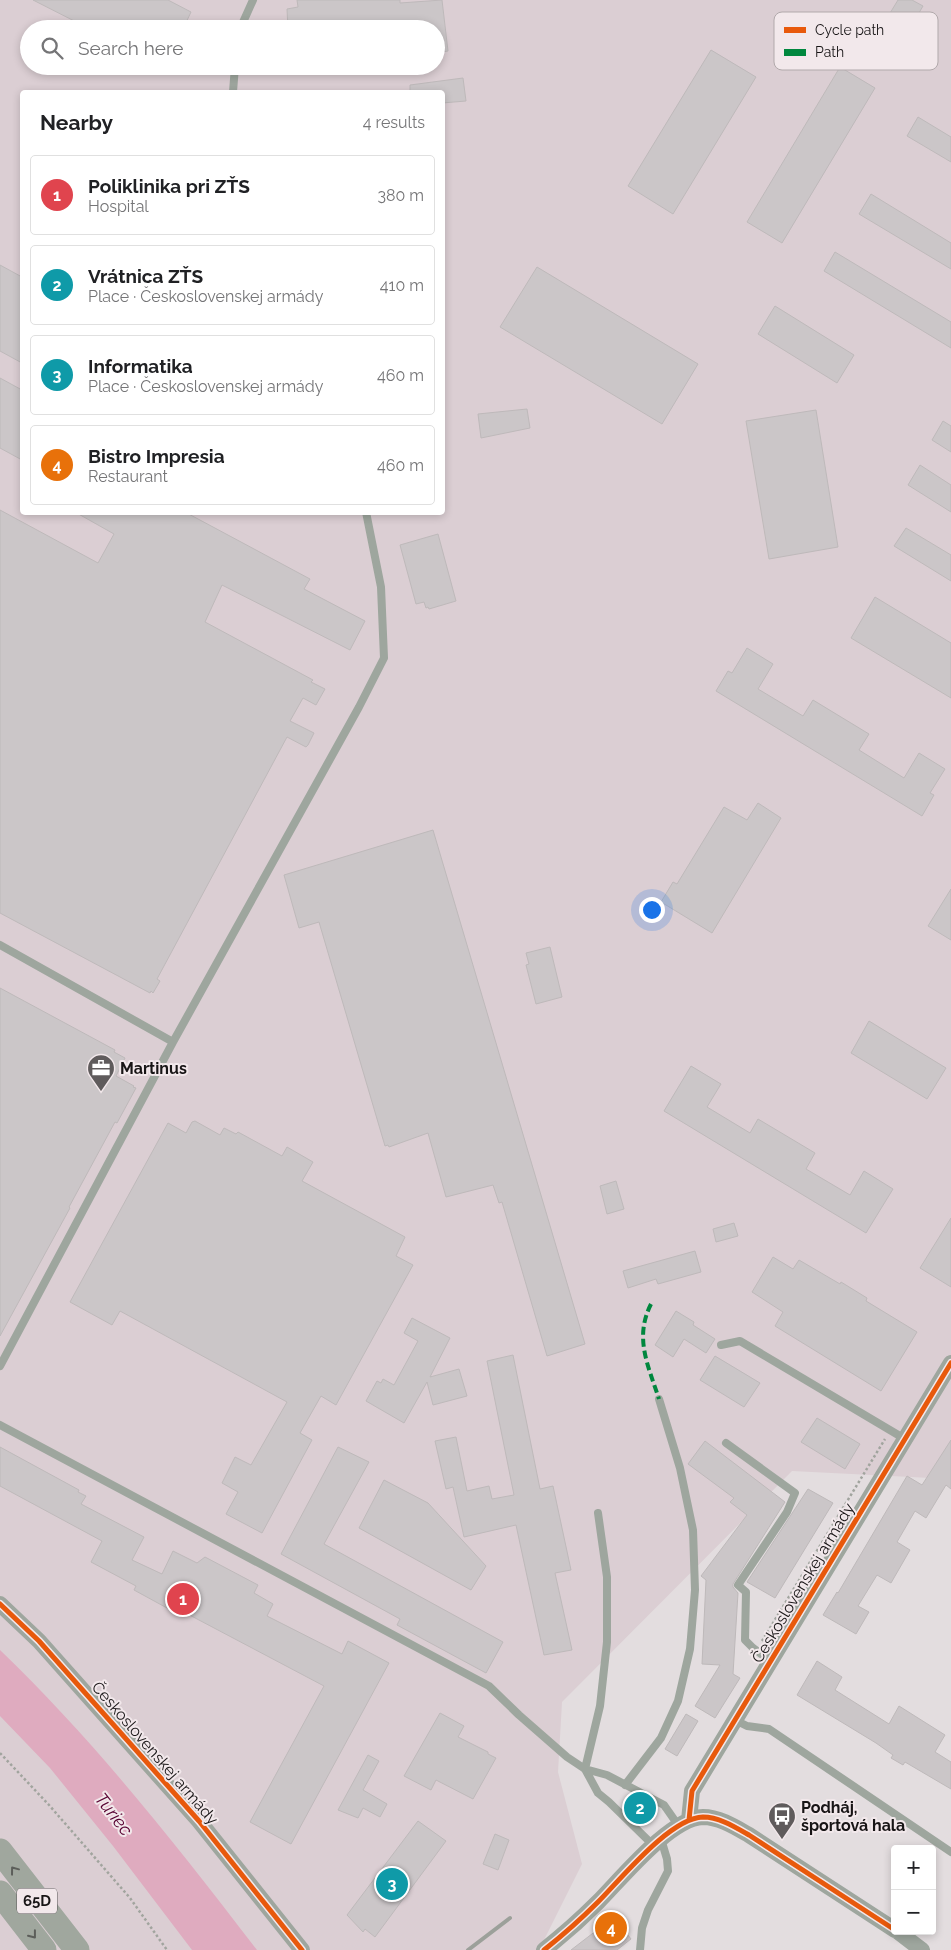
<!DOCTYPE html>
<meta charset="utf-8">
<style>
:root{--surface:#fff;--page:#f6f6f6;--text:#202124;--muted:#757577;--line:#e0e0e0;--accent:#d93025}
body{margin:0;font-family:Raleway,sans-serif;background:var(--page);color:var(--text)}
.controls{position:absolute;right:15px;bottom:15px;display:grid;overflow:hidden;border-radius:5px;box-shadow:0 2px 8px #0003}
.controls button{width:45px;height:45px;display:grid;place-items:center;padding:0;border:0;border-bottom:1px solid var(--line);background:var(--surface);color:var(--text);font:25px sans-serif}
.you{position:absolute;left:651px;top:909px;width:18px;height:18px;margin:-12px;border:4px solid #fff;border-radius:50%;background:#1a73e8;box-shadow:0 0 0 8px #1a73e833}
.badge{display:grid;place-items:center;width:32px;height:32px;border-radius:50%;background:var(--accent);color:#fff;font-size:16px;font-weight:700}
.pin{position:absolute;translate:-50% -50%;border:2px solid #fff;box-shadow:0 1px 5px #0006}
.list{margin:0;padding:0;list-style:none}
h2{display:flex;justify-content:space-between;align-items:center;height:65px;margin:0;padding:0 20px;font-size:21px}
h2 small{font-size:16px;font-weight:400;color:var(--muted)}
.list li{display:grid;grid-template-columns:32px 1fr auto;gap:15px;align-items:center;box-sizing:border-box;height:80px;margin:0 10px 10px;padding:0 10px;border:1px solid var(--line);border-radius:5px}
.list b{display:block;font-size:19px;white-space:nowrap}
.list p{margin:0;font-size:16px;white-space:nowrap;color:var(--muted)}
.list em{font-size:16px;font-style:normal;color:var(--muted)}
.icon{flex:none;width:28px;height:28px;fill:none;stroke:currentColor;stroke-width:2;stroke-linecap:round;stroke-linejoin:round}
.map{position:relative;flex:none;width:951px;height:1950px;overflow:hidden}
.search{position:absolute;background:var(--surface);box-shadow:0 2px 8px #0003;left:20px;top:20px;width:425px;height:55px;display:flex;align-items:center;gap:12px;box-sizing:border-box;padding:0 18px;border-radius:28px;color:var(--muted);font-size:19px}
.panel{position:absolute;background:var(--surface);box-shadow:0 2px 8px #0003;left:20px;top:90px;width:425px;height:425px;border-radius:5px}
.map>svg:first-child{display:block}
</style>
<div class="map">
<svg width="951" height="1950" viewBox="0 0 951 1950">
<rect width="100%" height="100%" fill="#e3dddf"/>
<!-- built -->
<path fill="#dbced3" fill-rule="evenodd" d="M0 0H951V1451L931 1478 792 1471 562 1702 558 1772 582 1864 539 1950H0ZM29 29H436V66H29ZM22 92H442V512H22Z"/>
<!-- water -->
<path fill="#dfabbf" d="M0 1650C95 1741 177 1846 257 1950H192L113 1846 50 1768 0 1716Z"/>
<!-- building -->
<path fill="#cbc6c8" stroke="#beb9ba" d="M33 0H168L191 12 183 29H90Z
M297 0H400V3L442 0 448 51 436 53V29H288L287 9 298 7Z
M898 0H912L923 6 916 18 918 19 890 66 867 51Z
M711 50 756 77 673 214 628 186Z
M840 67 875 88 782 243 747 222Z
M463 78 466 101 442 103V92H410V85Z
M918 117 951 137V162L907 136Z
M871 194 951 243V269L859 214Z
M835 252 951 322V348L824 271Z
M0 265 22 277V363L0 351Z
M537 267 698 364 662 424 500 327Z
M775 306 854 355 837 383 758 334Z
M0 378 22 390V460L0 448Z
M527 409 530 428 481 438 478 414Z
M816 410 838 547 769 559 746 421Z
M943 421 951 426V452L932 440Z
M920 465 951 485V512L908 485Z
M0 510 98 563 114 534 75 512H185L310 579 304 589 365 621 350 650 222 585 205 622 313 680 311 682 325 689 316 705 303 698 290 721 314 733 308 745 306 747 287 737 157 979 160 981 153 993 151 991 150 993 0 913Z
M906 528 951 555V581L894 546Z
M438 534 456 601 429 609 428 607 426 608 424 602 416 604 400 545Z
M875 597 951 643V698L851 638Z
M747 648 773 664 758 689 803 716 813 700 869 734 859 750 904 778 919 753 945 769 930 793 934 795 922 816 716 691 728 671 732 673Z
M758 803 781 818 712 933 661 902 673 882 677 884 724 807 747 820Z
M433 830 585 1344 547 1356 502 1202 499 1203 493 1185 446 1197 428 1133 389 1147 388 1145 385 1146 319 922 299 928 284 875Z
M951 889V940L928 926Z
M550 947 562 997 536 1004 526 965 529 964 526 953Z
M0 988 115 1050 114 1052 125 1058 116 1076 134 1086 133 1087 136 1088 117 1123 115 1122 69 1207 70 1208 0 1336Z
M869 1021 946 1068 927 1099 851 1053Z
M691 1066 721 1084 707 1107 750 1133 758 1119 815 1153 806 1169 850 1195 864 1171 893 1189 866 1233 664 1111Z
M195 1121 220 1135 224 1128 236 1134 238 1132 282 1156 287 1147 313 1162 302 1181 405 1237 396 1256 413 1265 336 1405 321 1396 300 1433 312 1440 262 1533 226 1514 238 1492 222 1483 235 1457 251 1465 287 1402 120 1311 112 1325 70 1302 168 1123 186 1133 192 1122Z
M616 1181 624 1209 607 1214 600 1186Z
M951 1218V1287L920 1268Z
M734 1223 738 1236 716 1242 713 1229Z
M695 1251 701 1272 658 1284 656 1279 628 1288 623 1271Z
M773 1257 793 1269 799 1260 840 1284 841 1282 867 1298 866 1301 917 1332 881 1391 775 1326 783 1312 752 1292Z
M676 1311 694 1322 693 1325 715 1339 706 1353 684 1339 673 1357 655 1345Z
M412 1318 450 1338 430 1377 459 1369 467 1396 433 1405 427 1382 404 1423 366 1401 377 1381 381 1383 383 1379 394 1385 418 1341 404 1333Z
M513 1355 540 1489 553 1486 571 1570 555 1573 572 1650 544 1655 516 1525 464 1537 453 1487 446 1489 435 1441 456 1437 467 1491 489 1486 492 1499 514 1495 487 1361Z
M715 1356 760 1383 744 1407 700 1380Z
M817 1418 860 1444 845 1469 801 1442Z
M951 1440V1489L946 1485 926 1518 915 1511 897 1542 910 1550 891 1583 877 1575 858 1606 869 1612 856 1634 823 1615 837 1592 838 1593 907 1476 922 1485Z
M705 1441 785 1502 733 1584V1587L738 1593 733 1674 740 1678 715 1718 695 1706 720 1665 702 1664 706 1580 701 1576 747 1515 730 1502 734 1498 688 1464Z
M0 1447 79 1490 78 1492 86 1496 81 1504 144 1537 132 1560 162 1574 173 1551 197 1563 205 1557 258 1585 254 1593 273 1604 267 1616 342 1654 348 1641 389 1663 291 1844 250 1822 324 1686 180 1610 178 1614 134 1590 136 1586 91 1562 102 1541 0 1486Z
M338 1447 369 1462 324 1544 503 1642 486 1673 397 1625 400 1619 281 1554Z
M384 1480 428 1503 486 1566 471 1590 359 1528Z
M808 1489 833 1503 775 1598 747 1582Z
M817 1661 842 1677 835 1690 889 1724 899 1706 945 1735 935 1752 951 1762V1789L905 1762 903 1765 891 1758 893 1755 876 1743 797 1695Z
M440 1713 464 1726 458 1737 488 1752V1754L496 1758 473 1799 436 1780 431 1790 404 1776Z
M686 1714 698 1721 677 1756 665 1749Z
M368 1755 379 1761 363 1790 387 1804 380 1817 363 1808 358 1818 338 1810Z
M636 1797 654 1810 644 1821 628 1807Z
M418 1821 446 1841 375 1937 365 1929 363 1932 347 1915Z
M495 1834 509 1840 498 1870 483 1864Z
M614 1917 631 1939 617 1950H571Z"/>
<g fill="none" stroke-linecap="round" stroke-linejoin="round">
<!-- path -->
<path stroke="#a1a49e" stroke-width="2.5" stroke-dasharray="2.5 2.5" stroke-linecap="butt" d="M762 1641 885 1439
M0 1753 49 1805 130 1898 167 1950"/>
<!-- service -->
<path stroke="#9ea69e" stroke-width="8" d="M240 29 253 0
M233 92 235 66
M0 945 173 1042 0 1366
M173 1042 359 707 384 658 381 587 366 512
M721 1345 740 1341 905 1439
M0 1425 489 1686 519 1715 567 1757 585 1769 598 1793 609 1802 654 1846
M726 1443 795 1493 787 1512 738 1585 746 1592 745 1640 753 1648 771 1661
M598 1513 607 1577V1642L600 1706 585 1769 607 1775 664 1805 678 1825
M735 1720 747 1726 769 1729 951 1852
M625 1785 661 1738 678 1701 690 1649 695 1590 693 1530 680 1468 659 1399
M640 1950 642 1928 648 1910 668 1871 667 1859 661 1839"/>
<!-- minor -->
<path stroke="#9ea69e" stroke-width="16" d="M0 1604 39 1641 199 1821 302 1950
M689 1820 692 1791 951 1363
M897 1931 922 1950
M544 1950C563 1935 581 1919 598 1902 621 1879 670 1818 703 1817 719 1817 735 1827 749 1835L895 1930"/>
<!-- primary -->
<path stroke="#a0a79e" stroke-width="25" d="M0 1851 77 1950
M0 1893 44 1950"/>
<!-- rail -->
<path stroke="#9ca09a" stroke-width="4" d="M468 1950 510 1918"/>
<!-- quiet -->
<path stroke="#00873e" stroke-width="4" stroke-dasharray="8 4" stroke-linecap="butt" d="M651 1304C634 1338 648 1365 659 1399"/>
<!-- cycleway casing -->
<g stroke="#f2e8eb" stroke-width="8">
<path id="cycleway" d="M0 1604 39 1641 199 1821 302 1950
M689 1820 692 1791 951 1363
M544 1950C563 1935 581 1919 598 1902 621 1879 670 1818 703 1817 719 1817 735 1827 749 1835L895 1930"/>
</g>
<!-- cycleway -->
<use href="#cycleway" stroke="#e8590c" stroke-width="5"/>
</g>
<!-- one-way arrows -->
<defs><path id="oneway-chevron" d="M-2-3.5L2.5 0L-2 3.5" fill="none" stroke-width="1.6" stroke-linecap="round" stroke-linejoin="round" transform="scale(1.25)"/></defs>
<g stroke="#5c5e5a">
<use href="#oneway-chevron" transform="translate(14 1870) rotate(-127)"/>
<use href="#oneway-chevron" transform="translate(33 1935) rotate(52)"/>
</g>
<!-- icons -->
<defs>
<g id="office-pin" transform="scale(1.4375)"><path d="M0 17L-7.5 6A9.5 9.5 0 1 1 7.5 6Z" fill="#5f5b5c" stroke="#f2e8eb"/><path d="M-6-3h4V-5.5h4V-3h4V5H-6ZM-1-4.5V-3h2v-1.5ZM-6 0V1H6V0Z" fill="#fff"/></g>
<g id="bus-pin" transform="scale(1.4375)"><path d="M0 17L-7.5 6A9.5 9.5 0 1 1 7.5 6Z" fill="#5f5b5c" stroke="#f2e8eb"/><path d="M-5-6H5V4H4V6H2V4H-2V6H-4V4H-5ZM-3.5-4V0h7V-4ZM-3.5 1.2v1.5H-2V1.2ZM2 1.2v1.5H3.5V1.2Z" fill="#fff"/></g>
</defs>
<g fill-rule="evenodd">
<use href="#office-pin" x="101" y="1068"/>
<use href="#bus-pin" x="782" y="1816"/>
</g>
<g text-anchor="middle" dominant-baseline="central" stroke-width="4" stroke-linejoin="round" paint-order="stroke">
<!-- shield labels -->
<rect fill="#f2e8eb" stroke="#595456" stroke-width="1" x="17" y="1888.5" width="40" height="25" rx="4"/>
<g font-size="15" font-weight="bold" fill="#181516">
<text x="37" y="1901">65D</text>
</g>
<!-- poi labels -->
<g font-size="16" font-weight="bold" fill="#181516" stroke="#f2e8eb" text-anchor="start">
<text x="120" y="1068">Martinus</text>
<text x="801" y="1807">Podháj,<tspan x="801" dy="18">športová hala</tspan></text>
</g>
<!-- street labels -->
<g font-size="16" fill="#181516" stroke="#f2e8eb">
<text transform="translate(803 1583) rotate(-59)">Československej armády</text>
<text transform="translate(155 1753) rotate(49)">Československej armády</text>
</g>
<!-- water labels -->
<g font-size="18" font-style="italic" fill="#560030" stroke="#f2e8eb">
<text transform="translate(114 1814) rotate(52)">Turiec</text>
</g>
</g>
<!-- legend -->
<rect x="774" y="12" width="164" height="58" rx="8" fill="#f2e8eb" stroke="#b1a9ab" stroke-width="1"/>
<rect x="784" y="27" width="22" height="6" fill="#e8590c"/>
<rect x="784" y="49" width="22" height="7" fill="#00873e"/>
<g font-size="14" fill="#181516">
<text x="815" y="35">Cycle path</text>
<text x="815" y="57">Path</text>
</g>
</svg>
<div class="controls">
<button>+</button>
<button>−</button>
</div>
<div class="you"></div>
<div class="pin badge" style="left:183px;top:1599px;background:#e0444e">1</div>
<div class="pin badge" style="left:640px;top:1808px;background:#0f9aa8">2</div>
<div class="pin badge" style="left:392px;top:1884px;background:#0f9aa8">3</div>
<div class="pin badge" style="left:611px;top:1928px;background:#e8710a">4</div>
<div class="search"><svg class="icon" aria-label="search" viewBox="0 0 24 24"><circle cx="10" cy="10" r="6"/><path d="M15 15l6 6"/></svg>Search here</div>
<section class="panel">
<h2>Nearby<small>4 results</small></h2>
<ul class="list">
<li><span class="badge" style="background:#e0444e">1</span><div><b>Poliklinika pri ZŤS</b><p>Hospital</p></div><em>380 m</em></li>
<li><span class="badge" style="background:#0f9aa8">2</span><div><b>Vrátnica ZŤS</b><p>Place · Československej armády</p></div><em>410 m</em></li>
<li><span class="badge" style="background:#0f9aa8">3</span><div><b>Informatika</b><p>Place · Československej armády</p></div><em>460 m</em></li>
<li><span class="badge" style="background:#e8710a">4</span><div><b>Bistro Impresia</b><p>Restaurant</p></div><em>460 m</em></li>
</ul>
</section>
</div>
